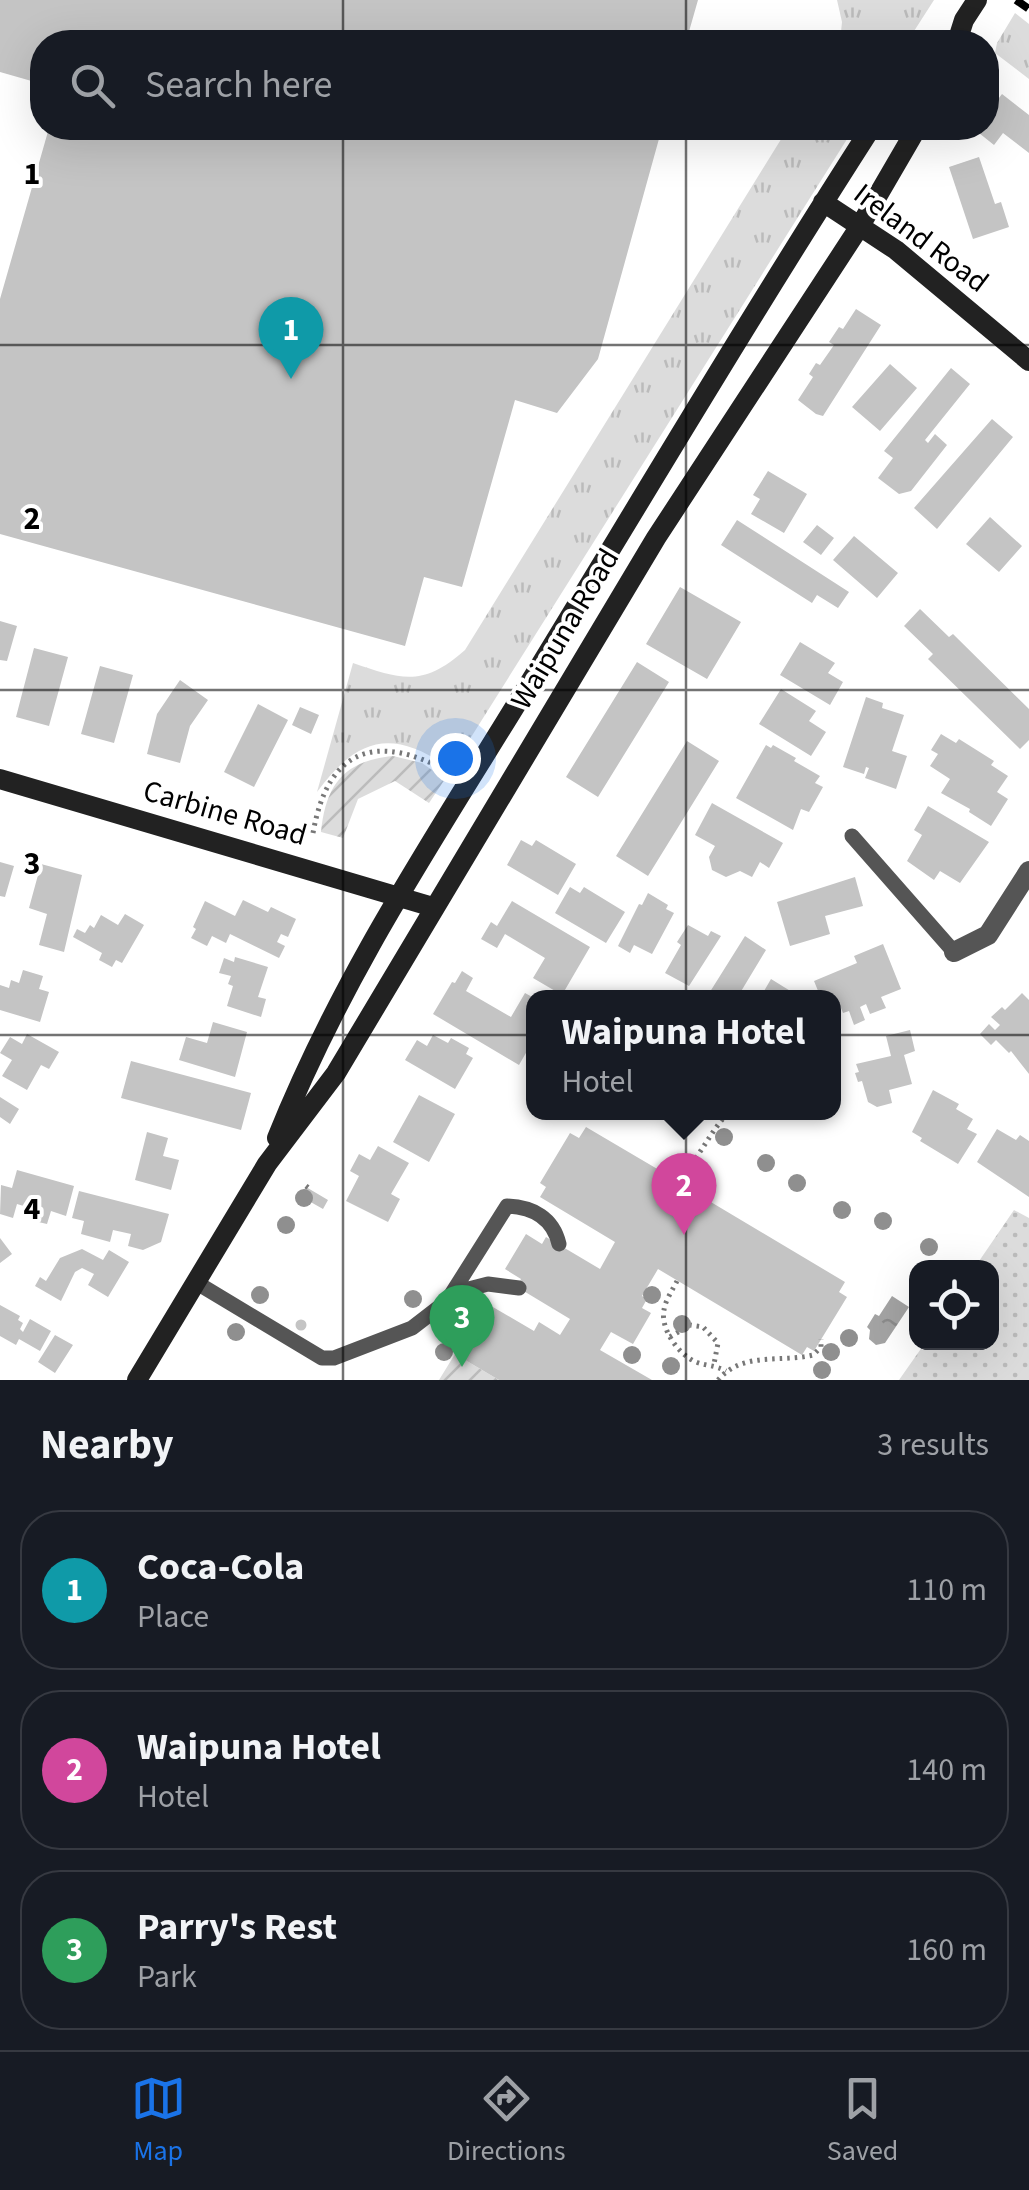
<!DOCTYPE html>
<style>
:root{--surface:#171b24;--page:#242831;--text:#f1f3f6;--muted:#9ea1a6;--line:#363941;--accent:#1a73e8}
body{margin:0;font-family:"Source Sans 3",sans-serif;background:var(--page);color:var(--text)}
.controls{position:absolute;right:30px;bottom:30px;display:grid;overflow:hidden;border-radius:20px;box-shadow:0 10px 40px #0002}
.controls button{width:90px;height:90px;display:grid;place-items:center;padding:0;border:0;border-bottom:2px solid var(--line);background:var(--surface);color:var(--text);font:50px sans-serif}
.you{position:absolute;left:455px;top:758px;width:35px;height:35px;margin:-25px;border:8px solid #fff;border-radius:50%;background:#1a73e8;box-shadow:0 0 0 15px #1a73e833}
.badge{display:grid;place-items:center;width:65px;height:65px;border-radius:50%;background:var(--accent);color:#fff;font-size:32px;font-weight:700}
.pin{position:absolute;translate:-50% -82px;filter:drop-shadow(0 2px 5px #0008)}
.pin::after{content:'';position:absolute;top:52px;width:35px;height:30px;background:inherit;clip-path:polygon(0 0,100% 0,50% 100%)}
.popup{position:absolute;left:526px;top:990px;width:315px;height:130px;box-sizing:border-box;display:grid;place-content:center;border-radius:20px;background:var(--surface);filter:drop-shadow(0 2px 8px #0005);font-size:32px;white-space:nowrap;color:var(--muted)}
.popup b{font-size:38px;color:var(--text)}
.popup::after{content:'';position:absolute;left:50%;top:100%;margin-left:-20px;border:20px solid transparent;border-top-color:var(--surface)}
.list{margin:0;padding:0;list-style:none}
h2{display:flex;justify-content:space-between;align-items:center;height:130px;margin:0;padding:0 40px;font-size:42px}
h2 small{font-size:32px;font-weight:400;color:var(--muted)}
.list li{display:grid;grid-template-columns:65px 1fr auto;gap:30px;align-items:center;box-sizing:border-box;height:160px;margin:0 20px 20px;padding:0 20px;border:2px solid var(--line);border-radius:40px}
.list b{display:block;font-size:38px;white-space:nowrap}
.list p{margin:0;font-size:32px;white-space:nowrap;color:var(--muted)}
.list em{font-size:32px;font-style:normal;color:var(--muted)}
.icon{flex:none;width:55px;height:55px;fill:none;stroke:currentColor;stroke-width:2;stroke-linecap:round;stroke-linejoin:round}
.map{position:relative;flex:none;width:1029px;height:1380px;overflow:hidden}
.search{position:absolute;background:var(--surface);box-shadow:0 10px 40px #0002;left:30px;right:30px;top:30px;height:110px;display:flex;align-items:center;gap:25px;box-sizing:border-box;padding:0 35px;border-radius:40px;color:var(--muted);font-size:38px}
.sheet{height:670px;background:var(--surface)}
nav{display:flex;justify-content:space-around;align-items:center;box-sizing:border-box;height:140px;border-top:2px solid var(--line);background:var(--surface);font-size:28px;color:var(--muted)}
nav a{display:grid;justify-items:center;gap:5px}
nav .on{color:var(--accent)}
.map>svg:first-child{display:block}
</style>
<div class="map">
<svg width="1029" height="1380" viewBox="0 0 1029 1380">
<defs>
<pattern id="grass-tufts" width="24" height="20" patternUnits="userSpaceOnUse" patternTransform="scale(2.5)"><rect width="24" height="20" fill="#dcdcdc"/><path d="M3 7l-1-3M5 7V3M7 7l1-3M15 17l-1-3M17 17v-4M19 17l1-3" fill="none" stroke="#bbb"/></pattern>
<pattern id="park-dots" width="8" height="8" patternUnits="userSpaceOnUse" patternTransform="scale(2.5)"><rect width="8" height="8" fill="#dcdcdc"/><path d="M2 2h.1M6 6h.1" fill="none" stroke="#bbb" stroke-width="1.8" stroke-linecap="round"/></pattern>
<pattern id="garden-furrows" width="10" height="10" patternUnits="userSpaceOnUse" patternTransform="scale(2.5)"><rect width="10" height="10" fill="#dcdcdc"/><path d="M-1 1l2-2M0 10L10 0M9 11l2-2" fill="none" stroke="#bbb"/></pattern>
<pattern id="water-ripples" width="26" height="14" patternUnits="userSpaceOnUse" patternTransform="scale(2.5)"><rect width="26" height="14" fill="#a3a3a3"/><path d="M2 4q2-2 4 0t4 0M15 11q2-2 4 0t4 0" fill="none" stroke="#8b8b8b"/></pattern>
</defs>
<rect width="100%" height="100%" fill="#fff"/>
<!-- grass -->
<path fill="url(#grass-tufts)" d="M837 0H934L907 42H840L842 22Z
M1015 13 1029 24V79L995 53 997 43Z
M788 128H854L451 769C394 729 359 735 317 792L353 663C403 680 423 687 465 650Z"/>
<!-- park -->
<path fill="url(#park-dots)" d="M1014 1210 1029 1218V1380H899L925 1343 992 1342V1268L975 1267Z"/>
<!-- garden -->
<path fill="url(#garden-furrows)" d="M393 756 422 763 445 779 429 803 395 781 358 799 343 838 321 832C326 784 344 761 393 756Z
M455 1354 499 1380H439Z"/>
<!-- water -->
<path fill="url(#water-ripples)" d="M892 1296 909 1307 885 1343 876 1345 869 1339 870 1330 867 1327 875 1314 879 1316Z"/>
<!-- building -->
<path fill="#c4c4c4" d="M0 0H698L686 42H42V84L0 72Z
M1002 94 1029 115V153L1003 133 994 145 979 133 986 128V115Z
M49 128H662L598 359 557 413 515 400 462 587 424 577 405 646 0 534V299Z
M979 157 995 204 1001 202 1009 227 973 239 949 167Z
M856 309 881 325 823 416 816 414 798 400 813 377 809 374 816 363 820 365 834 345 829 342 839 327 843 329Z
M890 364 917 388 880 431 852 407Z
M951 368 970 384 925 440 928 443 935 434 947 445 911 491 899 494 878 478 893 458 884 451Z
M992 419 1013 437 937 529 914 508Z
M768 471 807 494 784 533 751 514 760 499 753 495Z
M990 517 1022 546 999 572 966 544Z
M737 520 849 592 838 608 817 595 812 603 721 545Z
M817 525 834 538 821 555 803 542Z
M854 536 898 573 877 598 833 560Z
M680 587 741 622 707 679 646 644Z
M920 609 949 637 953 634 1029 709V740L1020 749 928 659 933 654 904 626Z
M0 621 17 626 7 661 0 660Z
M800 642 835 663 828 673 843 682 830 705 780 675Z
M34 648 68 657 49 726 16 717Z
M637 662 669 682 598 797 566 777Z
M100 666 133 675 114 743 81 734Z
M180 680 208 700 190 726 180 763 147 754 157 714Z
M781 689 816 711 809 721 826 732 811 756 759 724Z
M866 697 883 703 882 708 904 715 892 751 907 756 896 789 865 778 869 768 866 767 864 774 843 767Z
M258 704 288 720 254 787 224 772Z
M300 707 319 715 311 734 292 725Z
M941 734 956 743 959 739 994 761 991 765 1008 776 997 792 1008 799 991 826 969 812 970 809 941 793 950 779 930 766 938 754 931 750Z
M687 741 719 761 648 876 616 856Z
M766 745 771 748 773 745 796 758 794 761 820 776 815 783 823 787 809 812 801 809 793 830 736 798Z
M712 803 783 843 769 868 760 862 752 877 740 871 726 877 712 870 709 857 715 846 695 835Z
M928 806 989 842 960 883 940 871 934 880 907 861 922 835 914 830Z
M521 840 532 846 536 840 576 864 558 895 507 865Z
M0 862 14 866 5 897 0 896Z
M41 864 82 875 64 952 39 945 47 914 29 908Z
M855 877 863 906 825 916 830 934 790 946 777 902Z
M570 887 580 893 584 887 625 912 606 943 555 913Z
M648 893 668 905 666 909 674 913 652 954 634 945 630 953 618 946 639 904 642 905Z
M243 900 268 912 271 907 296 919 288 937 281 934 277 942 285 946 279 958 230 934 226 943 212 936 207 946 191 938 196 929 193 927 205 901 235 916Z
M512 901 590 947 562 995 533 978 545 958 505 934 497 948 481 939 491 922 497 926Z
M125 914 144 925 122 963 116 960 112 967 99 960 102 953 73 937 77 929 85 933 90 925 94 928 101 915 118 925Z
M688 925 708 936 711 931 721 936 689 986 665 973 681 945 677 942Z
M745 936 766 950 737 998H711L708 995Z
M883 944 901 989 881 997 886 1008 870 1014 866 1004 860 1007 865 1020 854 1025 849 1011 843 1013 839 1003 834 1006V998H821L814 981 857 963 854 956Z
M235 957 268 967 258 997 266 999 261 1017 227 1006 233 986 228 984 231 976 219 973 224 958 234 962Z
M23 970 43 976 39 989 49 992 40 1022 0 1010V985L9 988 11 980 19 983Z
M462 971 473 978 466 991 511 1017 525 993 534 998V1039L519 1065 433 1014 452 982 455 983Z
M771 979 792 992 789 998H760Z
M1022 993 1029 1000V1074L1011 1051 1009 1053 996 1040 991 1045 980 1034 989 1024 995 1030 1000 1025 991 1017 1002 1007 1005 1010Z
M213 1022 247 1032 235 1077 179 1060 186 1037 207 1043Z
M910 1030 915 1051 904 1055 912 1084 889 1090 892 1103 877 1107 868 1102 862 1081 858 1082 855 1073 859 1072 856 1064 891 1056 886 1036Z
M27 1034 59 1052 49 1069 41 1065 27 1090 2 1076 12 1060 0 1053 10 1037 22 1044Z
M433 1035 448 1043 451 1038 469 1048 466 1054 473 1058 455 1089 405 1060 417 1040 427 1046Z
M131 1061 251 1093 241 1130 121 1098Z
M933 1090 959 1104 956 1109 973 1119 967 1129 977 1134 958 1164 920 1141 922 1138 912 1132Z
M419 1095 455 1114 429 1162 393 1142Z
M0 1097 19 1109 10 1124 0 1117Z
M586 1127 676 1180 686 1162 691 1164 696 1167 684 1186 845 1282 839 1292 847 1297 814 1351 807 1347 802 1355 658 1269 642 1296 647 1299 642 1308 651 1313 633 1344 611 1332 600 1350 652 1380H499L455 1354 460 1346 455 1343 460 1334 454 1331 467 1308 474 1312 476 1308 481 1311 486 1303 534 1331 539 1322 560 1335 570 1319 517 1287 521 1279 505 1269 526 1234 542 1244 546 1237 600 1269 615 1242 540 1197 546 1187 540 1183 570 1133 579 1138Z
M997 1129 1016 1140 1020 1135 1029 1141V1197L977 1162Z
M147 1132 168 1138 163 1156 179 1160 171 1190 135 1180Z
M378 1146 409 1163 391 1194 400 1199 388 1222 346 1201 359 1176 350 1171 359 1154 370 1160Z
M17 1170 74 1186 66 1216 51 1211 47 1224 34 1221 37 1210 17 1204 13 1218 0 1214 1 1185 12 1188Z
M306 1187 328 1200 323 1209 300 1196Z
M79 1191 169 1214 161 1242 143 1250 128 1246 131 1234 113 1230 110 1242 81 1234 84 1221 72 1218Z
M0 1238 12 1254 0 1263Z
M82 1249 103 1260 109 1250 129 1262 108 1297 88 1285 94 1274 82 1268 75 1272 61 1301 35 1286 40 1277 46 1281 60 1258Z
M0 1305 20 1316 18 1320 23 1323 20 1329 23 1332 30 1319 51 1331 40 1351 19 1339 16 1345 0 1336Z
M295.5 1325a5.5 5.5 0 1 1 11 0a5.5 5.5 0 1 1-11 0Z
M55 1335 73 1345 55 1373 38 1362Z"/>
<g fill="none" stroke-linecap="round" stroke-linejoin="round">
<!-- path -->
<path stroke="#777" stroke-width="5" stroke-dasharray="2.5 5" stroke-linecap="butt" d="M313 833C328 748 376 732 449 772
M691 1164C705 1147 713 1128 729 1112
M306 1186 311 1190
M677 1281C673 1289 665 1301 664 1310 660 1329 679 1355 696 1362 706 1366 715 1365 726 1371
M670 1337 690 1325 703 1327 718 1343 714 1364
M718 1380C743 1351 780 1363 813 1355L821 1347V1339"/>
<!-- lane -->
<path stroke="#555" stroke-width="15" d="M852 836 954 952
M197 1283 322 1358H334L412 1328 447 1301 507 1206C533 1207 553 1218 559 1244
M453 1293 488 1284 519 1288"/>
<!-- street -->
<path stroke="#555" stroke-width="20" d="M954 952 988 935 1029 871"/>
<!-- secondary -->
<path stroke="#222" stroke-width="20" d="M957 42 964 20 977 0
M823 202 896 250 1029 361
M0 779 433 907
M277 1138C343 973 438 833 530 682 643 497 754 310 871 128
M137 1380 267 1164 336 1073 656 538 860 226 917 128"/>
<!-- rail -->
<path stroke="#000" stroke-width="8" stroke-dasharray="15 5 2.5 5" stroke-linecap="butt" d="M1016 0 1029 9"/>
</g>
<!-- trees -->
<g fill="#8f8f8f">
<circle cx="724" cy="1137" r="9"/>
<circle cx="766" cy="1163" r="9"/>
<circle cx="797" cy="1183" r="9"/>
<circle cx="304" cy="1198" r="9"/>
<circle cx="842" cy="1210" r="9"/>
<circle cx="883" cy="1221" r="9"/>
<circle cx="286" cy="1225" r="9"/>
<circle cx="929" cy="1247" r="9"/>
<circle cx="260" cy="1295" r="9"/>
<circle cx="652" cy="1295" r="9"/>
<circle cx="413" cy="1299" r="9"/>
<circle cx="682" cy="1324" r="9"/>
<circle cx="236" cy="1332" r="9"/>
<circle cx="849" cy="1338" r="9"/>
<circle cx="444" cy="1352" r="9"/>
<circle cx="831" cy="1352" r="9"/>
<circle cx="632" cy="1355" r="9"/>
<circle cx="671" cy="1366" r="9"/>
<circle cx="822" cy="1370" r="9"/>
</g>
<!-- grid -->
<path fill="none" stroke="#000" stroke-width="2.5" stroke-opacity="0.55" d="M343 0V42M686 0V42M343 128V1380M686 128V1380M0 345H1029M0 690H1029M0 1035H1029"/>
<g text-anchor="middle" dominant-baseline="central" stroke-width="8" stroke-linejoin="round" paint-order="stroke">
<!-- street labels -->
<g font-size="30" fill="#000" stroke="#fff">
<text transform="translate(921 238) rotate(37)">Ireland Road</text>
<text transform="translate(565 629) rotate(-59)">Waipuna Road</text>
<text transform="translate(225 813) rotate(16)">Carbine Road</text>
</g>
</g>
<g font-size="32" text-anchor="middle" font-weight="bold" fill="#000" stroke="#fff" stroke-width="8" stroke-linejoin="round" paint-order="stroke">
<text x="32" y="184">1</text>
<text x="32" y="529">2</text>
<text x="32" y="874">3</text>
<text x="32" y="1219">4</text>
</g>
</svg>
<div class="controls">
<button><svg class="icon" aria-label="locate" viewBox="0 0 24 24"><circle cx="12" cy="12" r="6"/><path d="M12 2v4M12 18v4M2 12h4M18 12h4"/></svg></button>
</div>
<div class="you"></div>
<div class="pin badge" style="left:291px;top:379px;background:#0f9aa8">1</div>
<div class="pin badge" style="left:684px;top:1235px;background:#d1479c">2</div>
<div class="popup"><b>Waipuna Hotel</b>Hotel</div>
<div class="pin badge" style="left:462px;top:1367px;background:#2e9e5b">3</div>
<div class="search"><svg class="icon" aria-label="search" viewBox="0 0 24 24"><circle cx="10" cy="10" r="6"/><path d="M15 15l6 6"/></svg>Search here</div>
</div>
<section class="sheet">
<h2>Nearby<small>3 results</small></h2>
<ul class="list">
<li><span class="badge" style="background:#0f9aa8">1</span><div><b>Coca-Cola</b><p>Place</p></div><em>110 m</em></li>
<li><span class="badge" style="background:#d1479c">2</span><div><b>Waipuna Hotel</b><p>Hotel</p></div><em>140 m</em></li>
<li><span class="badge" style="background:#2e9e5b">3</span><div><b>Parry's Rest</b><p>Park</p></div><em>160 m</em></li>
</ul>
</section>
<nav>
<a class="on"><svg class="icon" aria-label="map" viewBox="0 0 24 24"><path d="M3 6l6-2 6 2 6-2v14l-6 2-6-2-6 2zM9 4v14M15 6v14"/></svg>Map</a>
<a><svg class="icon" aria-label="directions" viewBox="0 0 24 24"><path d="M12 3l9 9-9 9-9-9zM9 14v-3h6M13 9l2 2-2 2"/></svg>Directions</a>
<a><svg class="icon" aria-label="saved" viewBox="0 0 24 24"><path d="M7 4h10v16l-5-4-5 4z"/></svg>Saved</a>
</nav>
